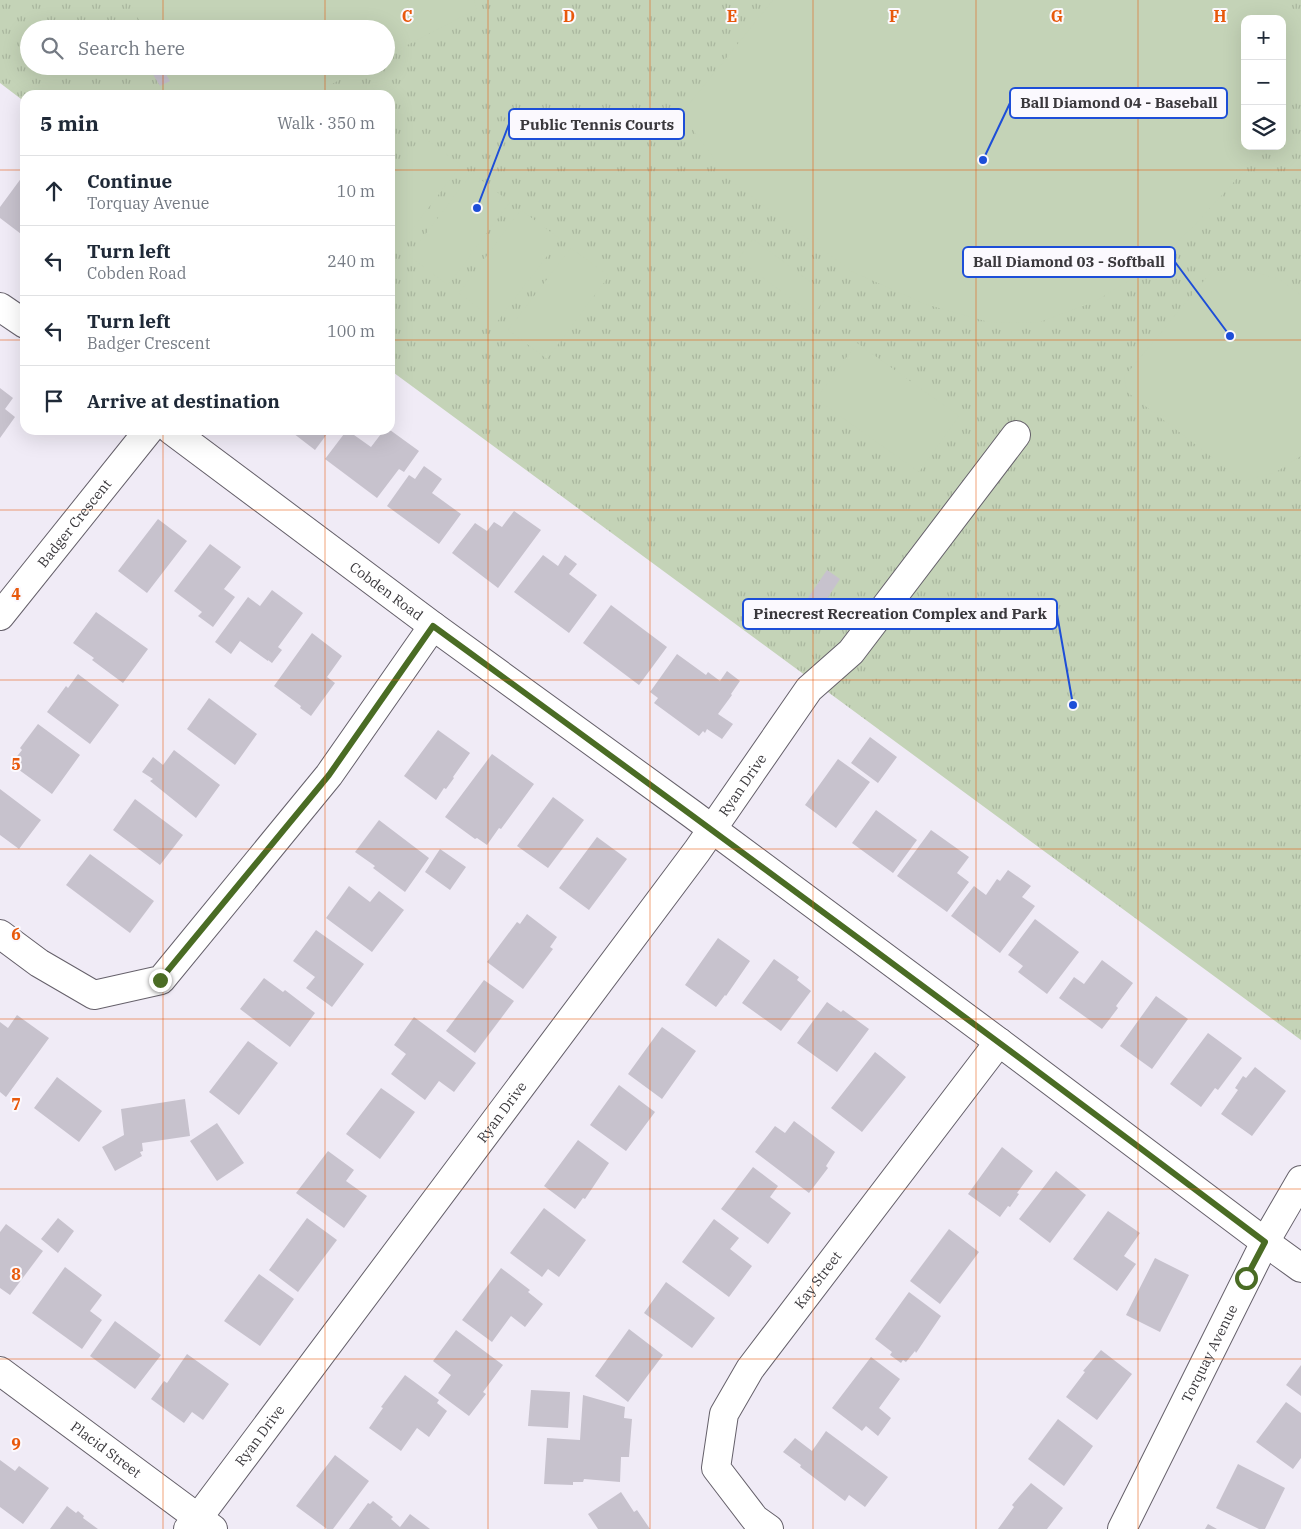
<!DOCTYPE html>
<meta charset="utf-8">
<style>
:root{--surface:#fff;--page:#f6f6f7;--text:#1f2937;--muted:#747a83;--line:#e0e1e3}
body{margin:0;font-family:"IBM Plex Serif",serif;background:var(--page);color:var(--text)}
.controls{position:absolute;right:15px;top:15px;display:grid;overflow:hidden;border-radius:10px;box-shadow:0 5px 20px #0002}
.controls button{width:45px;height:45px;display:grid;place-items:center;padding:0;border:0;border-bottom:1px solid var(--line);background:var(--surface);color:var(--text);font:25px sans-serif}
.stop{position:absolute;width:15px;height:15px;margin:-11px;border:4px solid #4a6c24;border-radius:50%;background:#fff}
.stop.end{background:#4a6c24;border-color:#fff;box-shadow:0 1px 5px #0008}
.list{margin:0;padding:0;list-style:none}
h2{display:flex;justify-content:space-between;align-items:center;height:65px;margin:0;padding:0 20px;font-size:21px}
h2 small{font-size:16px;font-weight:400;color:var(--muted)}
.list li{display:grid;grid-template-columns:32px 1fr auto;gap:15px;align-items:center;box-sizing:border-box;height:70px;padding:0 20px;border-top:1px solid var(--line)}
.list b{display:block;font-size:19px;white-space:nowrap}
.list p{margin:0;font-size:16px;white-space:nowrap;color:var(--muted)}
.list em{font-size:16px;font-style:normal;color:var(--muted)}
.icon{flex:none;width:28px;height:28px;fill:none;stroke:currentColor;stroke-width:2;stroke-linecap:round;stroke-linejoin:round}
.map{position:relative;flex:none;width:1301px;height:1529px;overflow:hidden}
.search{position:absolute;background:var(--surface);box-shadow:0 5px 20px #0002;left:20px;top:20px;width:375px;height:55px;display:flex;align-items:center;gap:12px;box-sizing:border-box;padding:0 18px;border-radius:28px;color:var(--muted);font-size:19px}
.panel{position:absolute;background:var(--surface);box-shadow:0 5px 20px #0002;left:20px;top:90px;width:375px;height:345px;border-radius:15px}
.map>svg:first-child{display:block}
</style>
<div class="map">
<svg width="1301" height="1529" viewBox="0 0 1301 1529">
<defs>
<pattern id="park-tufts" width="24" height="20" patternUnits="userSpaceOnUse" patternTransform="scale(1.25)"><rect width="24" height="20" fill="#c4d3b7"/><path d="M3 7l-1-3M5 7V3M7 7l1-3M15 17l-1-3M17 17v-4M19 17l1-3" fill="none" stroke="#a9b69e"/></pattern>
</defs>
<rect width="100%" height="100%" fill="#f0ebf6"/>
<!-- park -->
<path fill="url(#park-tufts)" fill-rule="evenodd" d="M0 0H1301V1040L390 370V95H25V102L0 83ZM1245 19H1282V146H1245ZM29 29H386V66H29Z"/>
<!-- garden -->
<path fill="#c4d3b7" d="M128 0H474L477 9 386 56V29H144Z
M773 0H1273L1301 21V82L1293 100 1282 115V19H1245V146H1261L1241 174 1195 225 1153 266 1094 302 1040 322 992 323 925 304 851 271 731 181 681 114Z
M166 66H366L311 95H182Z
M422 136 461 165 398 248 390 242V178Z
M472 173 510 202 448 285 409 256Z
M521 210 560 239 497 322 459 293Z
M753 239 828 295 813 315 738 259Z
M571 248 609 276 547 359 508 330Z
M1246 270 1279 279 1301 295V456L1276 472 1243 481 1127 392 1124 377 1212 271Z
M857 343 959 416 919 472 816 399Z"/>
<!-- building -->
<path fill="#c7c2cd" d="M148 66H161L170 81 160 86Z
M25 173V237L0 218V207Z
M0 388 13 398 5 409 15 417 0 438Z
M289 430H330L315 450Z
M347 430 371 447 384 430H390L419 451 404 472 399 469 377 498 325 459Z
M424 466 442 479 432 493 461 514 439 544 387 506 409 475 415 479Z
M514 511 541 530 498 588 452 553 475 523 487 531 494 522 502 527Z
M158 519 187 541 147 593 118 571Z
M210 544 241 567 224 589 235 597 213 627 198 616 202 612 174 591Z
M543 555 558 566 565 555 577 564 569 574 597 595 569 633 514 592Z
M827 570 840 579 817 614 803 605Z
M272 590 303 613 278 647 282 650 272 663 268 660V661L240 641 231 654 215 642 248 597 260 606Z
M611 605 667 647 639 685 583 643Z
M96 612 148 649 123 683 92 660 94 658 73 643Z
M312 633 342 656 327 677 335 683 311 716 300 708 301 706 274 686Z
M677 654 706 675 708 672 720 681 727 671 740 681 731 694 732 695 718 714 733 724 722 739 707 729 705 733 703 731 699 736 654 703 658 698 650 692Z
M78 674 119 705 90 744 47 712 66 686 68 688Z
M209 698 257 734 235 765 187 729Z
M38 724 80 755 52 794 11 764 22 750 20 748Z
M438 730 470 753 453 777 454 778 446 789 444 788 436 800 404 776Z
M870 737 897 757 878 783 851 763Z
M174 750 220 785 196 818 150 781 153 779 142 772 153 757 163 765Z
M492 754 534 784 501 829 499 828 487 845 477 838 475 839 445 817Z
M838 759 870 782 836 828 805 805Z
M0 789 41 820 19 849 0 835Z
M553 797 584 820 548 868 517 846Z
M135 799 183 835 160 865 113 830Z
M876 810 917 840 893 873 852 843Z
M379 820 429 858 405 892 373 868 375 866 355 852Z
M931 830 969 857 957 873 969 882 947 912 897 876Z
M597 837 627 859 589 910 559 888Z
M440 849 466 867 450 890 425 872Z
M90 854 154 901 130 933 66 885Z
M1008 870 1031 886 1022 897 1035 906 1000 953 951 916 974 886 986 895 997 879 1000 881Z
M349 886 370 902 379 891 404 910 372 952 326 918Z
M527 914 557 937 550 947 553 949 523 989 487 962 517 922 520 924Z
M1035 919 1079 952 1047 994 1018 972 1023 966 1008 955Z
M316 930 364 964 332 1007 306 988 315 977 293 961Z
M718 938 750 961 726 996 725 995 716 1007 685 985Z
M774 959 799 977 797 980 811 991 781 1031 742 1003Z
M1102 960 1133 983 1116 1006 1118 1008 1102 1029 1059 998 1074 977 1084 984Z
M264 978 283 992 285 990 315 1013 290 1047 240 1009Z
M484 980 514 1001 475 1053 446 1031Z
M1156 996 1188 1019 1152 1069 1120 1046Z
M827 1002 841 1012 843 1010 869 1029 837 1072 797 1043Z
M17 1015 49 1038 6 1097 0 1092V1022L8 1028Z
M414 1017 476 1063 454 1092 439 1081 425 1100 391 1074 406 1054 394 1045Z
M662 1027 696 1051 662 1099 628 1074Z
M1208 1033 1242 1058 1218 1090 1215 1088 1201 1107 1170 1084Z
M248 1041 278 1063 239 1115 209 1092Z
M875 1052 906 1077 862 1132 831 1108Z
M1255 1067 1286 1091 1252 1136 1221 1114 1238 1090 1235 1088 1243 1076 1246 1078Z
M57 1077 102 1111 79 1142 34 1108Z
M619 1085 655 1112 626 1151 590 1125Z
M381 1088 415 1112 380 1159 346 1134Z
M185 1099 190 1136 142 1143 143 1151 140 1152 142 1156 115 1171 102 1147 124 1135 121 1109Z
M794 1121 835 1152 826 1166 828 1168 809 1193 755 1152 775 1126 785 1133Z
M217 1123 244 1163 217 1181 190 1141Z
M578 1140 609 1163 585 1199 583 1198 575 1209 544 1186Z
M1002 1147 1033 1171 1017 1193 1019 1194 1010 1207 1008 1206 1000 1217 968 1194Z
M328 1151 354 1170 346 1181 367 1196 344 1228 296 1193Z
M753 1167 778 1186 770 1197 791 1213 768 1244 721 1209Z
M1056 1171 1086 1195 1050 1243 1019 1219Z
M544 1208 586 1240 559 1277 548 1269 542 1277 510 1253Z
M1108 1211 1140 1233 1124 1256 1136 1264 1117 1291 1073 1259Z
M58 1218 74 1231 58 1253 41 1239Z
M307 1218 337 1240 298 1292 269 1270Z
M714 1219 739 1238 730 1249 752 1266 729 1297 682 1262Z
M6 1224 43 1251 10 1295 0 1288V1232Z
M949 1229 979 1252 940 1304 910 1281Z
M1155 1258 1189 1275 1160 1332 1126 1315Z
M65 1267 102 1295 90 1311 102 1320 82 1349 32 1313Z
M501 1268 530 1290 528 1292 543 1304 525 1327 511 1316 492 1342 462 1320Z
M259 1274 294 1299 260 1346 224 1321Z
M666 1282 715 1318 692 1348 644 1313Z
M909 1292 941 1316 916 1353 915 1351 906 1362 903 1360 901 1363 890 1355 892 1352 875 1339Z
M115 1321 161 1355 135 1389 90 1356Z
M629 1329 663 1355 628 1402 595 1376Z
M456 1330 503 1365 483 1392 486 1394 469 1416 438 1393 451 1375 433 1361Z
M1101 1350 1132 1374 1097 1420 1066 1397 1085 1372 1083 1371Z
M187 1354 229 1384 203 1420 192 1412 184 1423 151 1399 164 1381 167 1383Z
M871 1357 900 1379 879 1408 891 1418 878 1436 866 1426 862 1431 832 1408Z
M1301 1365V1396L1286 1385Z
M405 1375 439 1400 437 1403 447 1411 429 1437 417 1428 401 1451 369 1428 383 1408 381 1407Z
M531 1390 570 1392 568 1428 528 1426Z
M583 1395 625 1407 624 1418 632 1419 629 1457H621L620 1482 584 1479 583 1482H573V1485L544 1484 547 1438 580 1440Z
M1286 1402 1301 1413V1458L1293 1469 1256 1442Z
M1058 1419 1093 1446 1064 1486 1028 1459Z
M826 1431 888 1477 865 1507 849 1495 845 1501 800 1467 801 1465 783 1452 795 1438 812 1451Z
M335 1455 369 1481 333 1529H327L296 1506Z
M0 1460 15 1471 19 1466 49 1488 23 1524 0 1507Z
M1238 1464 1285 1488 1265 1529H1259L1216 1508Z
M1031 1483 1063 1508 1047 1529H998L1014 1507 1012 1505Z
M621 1492 634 1512 637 1510 650 1529H598L588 1514Z
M373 1501 393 1517 391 1519 400 1527 410 1514 430 1529H349L368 1503 370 1504Z
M67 1506 76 1513 78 1511 84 1516 83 1518 98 1529H50Z
M1208 1524 1217 1529H1205Z"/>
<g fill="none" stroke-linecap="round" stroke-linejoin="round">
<!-- minor casing -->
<g stroke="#65606a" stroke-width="30">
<g id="minor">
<path d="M0 307 25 324"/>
<path id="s1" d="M171 430 433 626 692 814 999 1042 1265 1242 1301 1268"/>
<path id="s2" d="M0 616 149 430"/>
<path d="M0 934 39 963 94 995 161 980 329 775 433 626"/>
<path id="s3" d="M0 1371 213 1529"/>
<path id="s4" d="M188 1529 198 1518 697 851 809 689 851 652 1016 435"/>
<path id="s5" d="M769 1529 755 1519 716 1468 724 1414 750 1369 999 1042"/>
<path id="s6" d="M1122 1529 1265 1242 1301 1180"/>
</g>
</g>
<!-- minor -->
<use href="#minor" stroke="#fff" stroke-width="28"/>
</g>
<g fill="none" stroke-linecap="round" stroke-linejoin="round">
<!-- route -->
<path stroke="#4a6c24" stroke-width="6" d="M160 980 329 775 433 626C712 829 989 1034 1265 1242L1246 1278"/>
</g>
<!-- grid -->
<path fill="none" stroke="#e8590c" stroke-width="1" stroke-opacity="0.55" d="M163 0V29M325 0V29M488 0V1529M650 0V1529M813 0V1529M976 0V1529M1138 0V1529M163 66V95M325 66V95M0 170H25M390 170H1301M0 340H25M390 340H1301M163 430V1529M325 430V1529M0 510H1301M0 680H1301M0 849H1301M0 1019H1301M0 1189H1301M0 1359H1301"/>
<g text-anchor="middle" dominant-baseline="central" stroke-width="4" stroke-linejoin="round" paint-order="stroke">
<!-- street labels -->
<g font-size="14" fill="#3a383c" stroke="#fbf9fe">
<text stroke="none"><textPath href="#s2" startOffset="119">Badger Crescent</textPath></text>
<text stroke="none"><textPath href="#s1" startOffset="269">Cobden Road</textPath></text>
<text stroke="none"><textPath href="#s4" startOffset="928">Ryan Drive</textPath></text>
<text stroke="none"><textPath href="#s4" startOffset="522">Ryan Drive</textPath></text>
<text stroke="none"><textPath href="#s5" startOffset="300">Kay Street</textPath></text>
<text stroke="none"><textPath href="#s6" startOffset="196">Torquay Avenue</textPath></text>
<text stroke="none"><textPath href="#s4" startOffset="118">Ryan Drive</textPath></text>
<text stroke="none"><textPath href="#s3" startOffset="132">Placid Street</textPath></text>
</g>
</g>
<g font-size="16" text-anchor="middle" font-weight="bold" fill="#e8590c" stroke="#fbf9fe" stroke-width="4" stroke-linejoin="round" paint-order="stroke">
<text x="407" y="22">C</text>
<text x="569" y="22">D</text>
<text x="732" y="22">E</text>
<text x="894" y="22">F</text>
<text x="1057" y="22">G</text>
<text x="1220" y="22">H</text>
<text x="16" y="600">4</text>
<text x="16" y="770">5</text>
<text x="16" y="940">6</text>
<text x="16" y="1110">7</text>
<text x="16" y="1280">8</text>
<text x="16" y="1450">9</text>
</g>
<!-- callouts -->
<path fill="none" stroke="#1d4ed8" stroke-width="2" d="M983 160L1010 103M477 208L509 124M1230 336L1175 262M1073 705L1057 614"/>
<g fill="#1d4ed8" stroke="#fbf9fe" stroke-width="2">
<circle cx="983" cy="160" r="5"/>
<circle cx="477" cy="208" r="5"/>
<circle cx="1230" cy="336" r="5"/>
<circle cx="1073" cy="705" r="5"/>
</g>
<g fill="#fbf9fe" stroke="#1d4ed8" stroke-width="2">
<rect x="1010" y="88" width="217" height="30" rx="5"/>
<rect x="509" y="109" width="175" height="30" rx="5"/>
<rect x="963" y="247" width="212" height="30" rx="5"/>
<rect x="743" y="599" width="314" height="30" rx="5"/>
</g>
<g font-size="15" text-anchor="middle" font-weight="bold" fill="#3a383c">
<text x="1119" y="108">Ball Diamond 04 - Baseball</text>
<text x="597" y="130">Public Tennis Courts</text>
<text x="1069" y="267">Ball Diamond 03 - Softball</text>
<text x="900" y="619">Pinecrest Recreation Complex and Park</text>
</g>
</svg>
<div class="controls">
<button>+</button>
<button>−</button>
<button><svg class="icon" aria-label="layers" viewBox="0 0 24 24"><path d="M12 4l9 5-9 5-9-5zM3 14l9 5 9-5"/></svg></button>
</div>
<div class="stop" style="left:1246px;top:1278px"></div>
<div class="stop end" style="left:160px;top:980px"></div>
<div class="search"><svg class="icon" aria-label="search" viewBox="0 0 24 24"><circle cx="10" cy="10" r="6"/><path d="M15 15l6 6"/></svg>Search here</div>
<section class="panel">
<h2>5 min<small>Walk · 350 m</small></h2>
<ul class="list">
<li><svg class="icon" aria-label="ahead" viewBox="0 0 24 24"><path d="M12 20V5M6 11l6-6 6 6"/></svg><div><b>Continue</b><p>Torquay Avenue</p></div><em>10 m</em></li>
<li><svg class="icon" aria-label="left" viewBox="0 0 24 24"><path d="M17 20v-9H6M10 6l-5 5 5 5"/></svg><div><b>Turn left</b><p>Cobden Road</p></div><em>240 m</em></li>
<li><svg class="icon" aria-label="left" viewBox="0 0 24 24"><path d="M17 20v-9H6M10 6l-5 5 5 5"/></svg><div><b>Turn left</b><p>Badger Crescent</p></div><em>100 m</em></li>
<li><svg class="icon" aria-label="arrive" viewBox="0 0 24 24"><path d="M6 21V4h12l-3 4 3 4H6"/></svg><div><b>Arrive at destination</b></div></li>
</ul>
</section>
</div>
